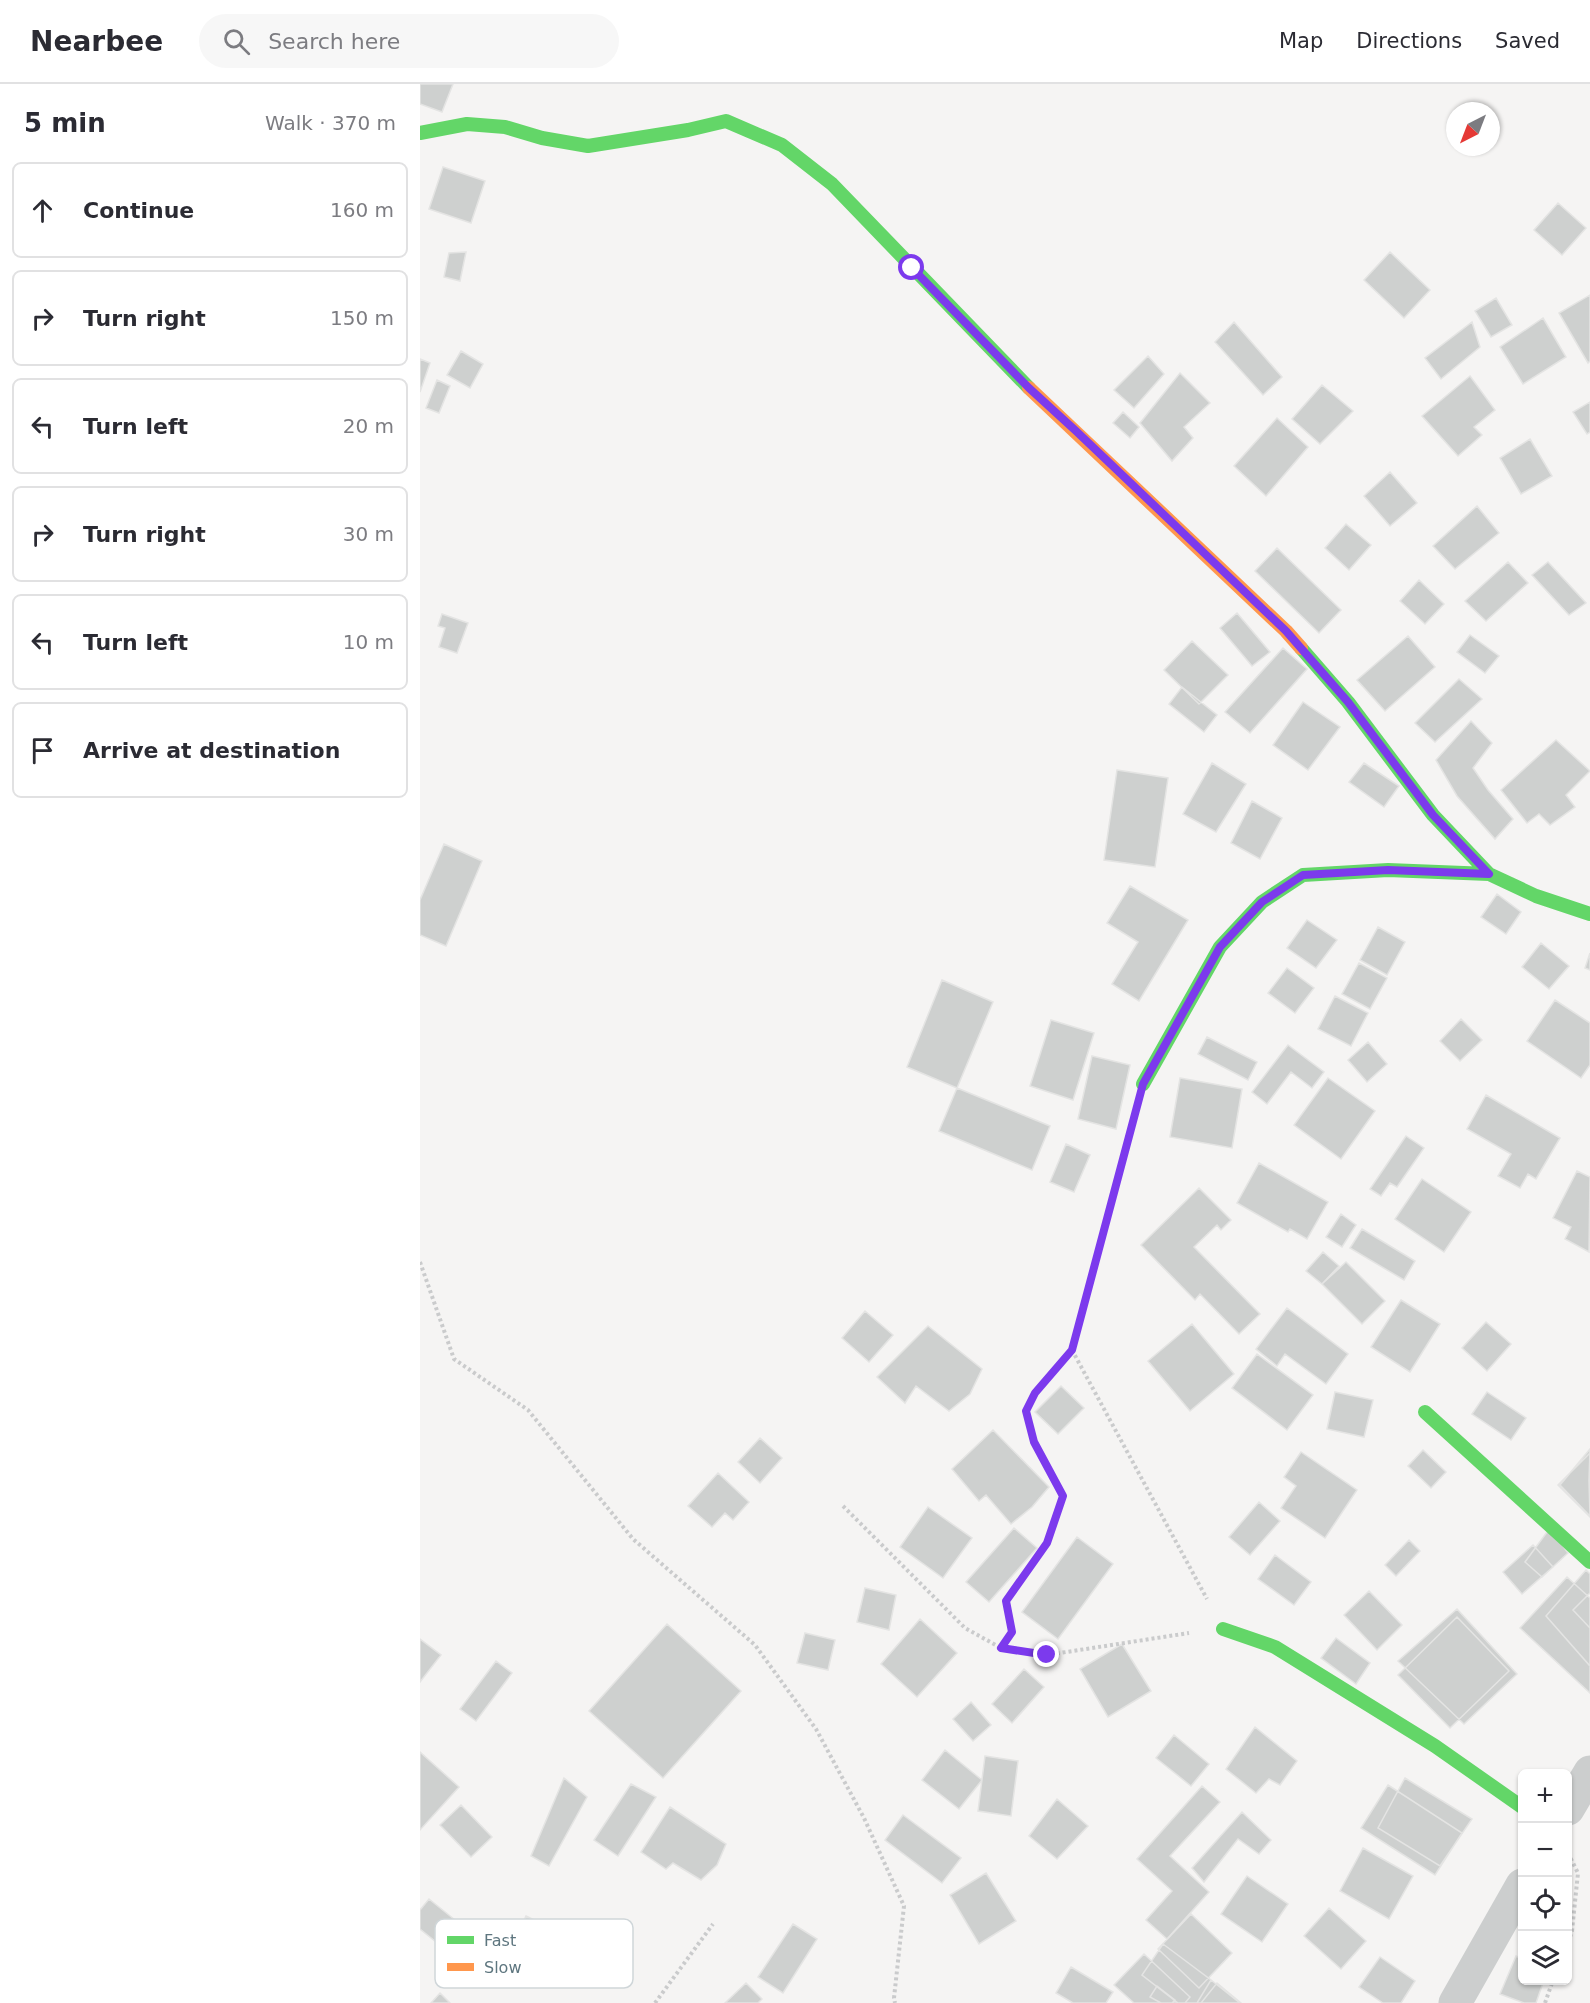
<!DOCTYPE html>
<meta charset="utf-8">
<style>
:root{--surface:#fff;--page:#f7f7f7;--text:#2b2b33;--muted:#7c7c81;--line:#e1e1e2}
body{margin:0;font-family:"DejaVu Sans",sans-serif;background:var(--page);color:var(--text)}
.controls{position:absolute;right:18px;bottom:18px;display:grid;overflow:hidden;border-radius:9px;box-shadow:0 2px 4px #0004}
.controls button{width:54px;height:54px;display:grid;place-items:center;padding:0;border:0;border-bottom:2px solid var(--line);background:var(--surface);color:var(--text);font:30px sans-serif}
.compass{position:absolute;left:1026px;top:18px;width:54px;height:54px;border-radius:50%;background:var(--surface);box-shadow:0 2px 4px #0004;rotate:222deg}
.stop{position:absolute;width:18px;height:18px;margin:-14px;border:4px solid #7c3aed;border-radius:50%;background:#fff}
.stop.end{background:#7c3aed;border-color:#fff;box-shadow:0 2px 6px #0008}
.list{margin:0;padding:0;list-style:none}
h2{display:flex;justify-content:space-between;align-items:center;height:78px;margin:0;padding:0 24px;font-size:26px}
h2 small{font-size:20px;font-weight:400;color:var(--muted)}
.list li{display:grid;grid-template-columns:39px 1fr auto;gap:18px;align-items:center;box-sizing:border-box;height:96px;margin:0 12px 12px;padding:0 12px;border:2px solid var(--line);border-radius:9px}
.list b{display:block;font-size:22px;white-space:nowrap}
.list em{font-size:20px;font-style:normal;color:var(--muted)}
.icon{flex:none;width:33px;height:33px;fill:none;stroke:currentColor;stroke-width:2;stroke-linecap:round;stroke-linejoin:round}
.map{position:relative;flex:none;width:1170px;height:1919px;overflow:hidden}
header{display:flex;align-items:center;gap:36px;box-sizing:border-box;height:84px;padding:0 30px;background:var(--surface);border-bottom:2px solid var(--line)}
header strong{font-size:28px}
nav{display:flex;gap:33px;margin-inline-start:auto;font-size:21px}
.search{width:420px;height:54px;background:var(--page);display:flex;align-items:center;gap:15px;box-sizing:border-box;padding:0 21px;border-radius:33px;color:var(--muted);font-size:22px}
main{display:flex}
aside{flex:1;background:var(--surface)}
.map>svg:first-child{display:block}
</style>
<header>
<strong>Nearbee</strong>
<div class="search"><svg class="icon" aria-label="search" viewBox="0 0 24 24"><circle cx="10" cy="10" r="6"/><path d="M15 15l6 6"/></svg>Search here</div>
<nav><a>Map</a><a>Directions</a><a>Saved</a></nav>
</header>
<main>
<aside>
<h2>5 min<small>Walk · 370 m</small></h2>
<ul class="list">
<li><svg class="icon" aria-label="ahead" viewBox="0 0 24 24"><path d="M12 20V5M6 11l6-6 6 6"/></svg><div><b>Continue</b></div><em>160 m</em></li>
<li><svg class="icon" aria-label="right" viewBox="0 0 24 24"><path d="M7 20v-9h11M14 6l5 5-5 5"/></svg><div><b>Turn right</b></div><em>150 m</em></li>
<li><svg class="icon" aria-label="left" viewBox="0 0 24 24"><path d="M17 20v-9H6M10 6l-5 5 5 5"/></svg><div><b>Turn left</b></div><em>20 m</em></li>
<li><svg class="icon" aria-label="right" viewBox="0 0 24 24"><path d="M7 20v-9h11M14 6l5 5-5 5"/></svg><div><b>Turn right</b></div><em>30 m</em></li>
<li><svg class="icon" aria-label="left" viewBox="0 0 24 24"><path d="M17 20v-9H6M10 6l-5 5 5 5"/></svg><div><b>Turn left</b></div><em>10 m</em></li>
<li><svg class="icon" aria-label="arrive" viewBox="0 0 24 24"><path d="M6 21V4h12l-3 4 3 4H6"/></svg><div><b>Arrive at destination</b></div></li>
</ul>
</aside>
<div class="map">
<svg width="1170" height="1919" viewBox="0 0 1170 1919">
<rect width="100%" height="100%" fill="#f5f4f3"/>
<!-- building -->
<path fill="#ced0cf" stroke="#e4e4e3" stroke-width="1.5" d="M0 0H33L22 28 0 20Z
M23 83 65 97 51 139 9 125Z
M1138 119 1166 144 1142 171 1114 146Z
M46 168 40 197 24 193 29 169Z
M970 168 1010 206 984 234 944 196Z
M1170 211V277L1168 279 1139 229Z
M1076 214 1092 241 1071 253 1055 227Z
M1123 234 1146 273 1103 300 1080 263Z
M814 238 862 293 843 311 795 258Z
M1052 238 1060 263 1021 295 1005 274Z
M41 267 63 280 50 304 27 291Z
M728 272 744 290 714 324 694 306Z
M0 275 10 279 0 308Z
M760 289 790 319 764 343 773 354 752 377 720 339Z
M1050 292 1075 326 1054 343 1062 351 1038 372 1002 332Z
M17 296 30 302 19 329 6 324Z
M902 301 933 327 900 360 872 335Z
M1170 318V348L1167 350 1153 328Z
M703 328 719 343 710 354 693 339Z
M857 334 888 363 846 412 814 382Z
M1110 355 1132 392 1101 410 1080 374Z
M970 388 997 419 970 442 944 412Z
M1057 422 1079 449 1035 485 1013 462Z
M926 440 951 461 929 486 905 464Z
M857 464 921 526 899 549 835 487Z
M1088 478 1108 499 1066 537 1045 517Z
M1128 478 1166 519 1149 531 1112 491Z
M999 496 1024 520 1005 540 980 517Z
M817 529 850 568 832 582 800 544Z
M22 530 48 539 37 569 19 563 25 544 18 542Z
M1050 551 1079 572 1065 589 1037 568Z
M988 552 1015 583 965 627 937 596Z
M772 557 808 591 779 620 744 586Z
M863 564 887 585 830 649 805 628Z
M1039 595 1062 615 1015 658 995 639Z
M762 603 797 631 784 648 749 620Z
M883 618 920 643 888 686 853 661Z
M1051 637 1072 659 1053 684 1068 706 1093 735 1075 755 1037 712 1016 676Z
M1136 656 1170 687 1146 711 1155 723 1130 741 1119 730 1107 739 1081 706Z
M792 679 826 700 796 748 763 730Z
M944 679 979 702 964 723 929 698Z
M697 686 748 694 735 783 684 776Z
M832 717 862 734 840 775 811 759Z
M24 760 62 777 26 862 0 851V816Z
M710 802 768 836 719 917 692 900 718 858 687 839Z
M1077 810 1101 828 1086 850 1061 833Z
M887 836 917 856 896 884 867 864Z
M958 843 985 858 967 891 940 876Z
M1121 859 1149 882 1129 905 1102 883Z
M1170 869V886L1165 884Z
M939 879 967 894 950 925 922 910Z
M867 884 894 904 875 929 848 909Z
M522 896 573 918 537 1004 487 983Z
M915 912 948 929 931 962 898 945Z
M1135 916 1170 939V981L1161 994 1107 957Z
M1041 935 1062 956 1040 977 1020 957Z
M631 936 674 949 653 1016 610 1002Z
M787 953 837 978 828 996 778 970Z
M948 958 967 980 947 998 928 976Z
M868 961 904 988 892 1004 871 988 847 1020 832 1008Z
M672 972 710 981 696 1045 658 1035Z
M760 994 822 1005 812 1064 750 1053Z
M908 994 955 1027 921 1075 874 1041Z
M537 1004 630 1042 612 1086 519 1047Z
M1066 1011 1140 1054 1116 1095 1108 1090 1100 1104 1078 1092 1091 1070 1047 1045Z
M986 1052 1004 1064 977 1103 970 1099 961 1112 950 1105Z
M646 1060 670 1071 654 1108 630 1098Z
M839 1079 908 1118 887 1155 870 1145 868 1148 817 1119Z
M1157 1087 1170 1093 1169 1168 1145 1155 1151 1143 1133 1134Z
M1002 1095 1051 1128 1024 1168 975 1135Z
M779 1104 811 1136 801 1146 797 1141 774 1163 840 1230 819 1250 780 1210 775 1216 721 1161Z
M921 1130 936 1141 922 1163 906 1153Z
M942 1145 995 1177 984 1196 930 1164Z
M903 1168 919 1182 902 1200 886 1187Z
M926 1178 965 1217 942 1240 902 1200Z
M981 1216 1020 1240 990 1288 951 1263Z
M867 1224 928 1270 906 1300 865 1270 857 1282 836 1265Z
M445 1227 473 1251 449 1278 422 1254Z
M1066 1238 1091 1260 1067 1287 1042 1264Z
M772 1240 814 1290 770 1327 728 1277Z
M508 1242 562 1285 550 1310 529 1327 496 1302 485 1319 457 1293Z
M837 1270 893 1311 867 1346 812 1304Z
M641 1302 664 1324 638 1350 615 1328Z
M915 1308 953 1316 944 1353 907 1345Z
M1067 1308 1106 1334 1091 1356 1052 1330Z
M573 1346 629 1403 612 1423 591 1440 566 1411 559 1417 532 1385Z
M340 1354 362 1374 340 1399 318 1378Z
M1170 1365 1169 1397 1170 1432 1140 1401Z
M1003 1366 1026 1388 1011 1404 988 1382Z
M881 1368 937 1406 905 1454 861 1424 876 1402 864 1393Z
M1170 1369V1433L1138 1401Z
M298 1389 329 1418 313 1436 305 1429 292 1443 268 1422Z
M839 1418 860 1437 830 1471 809 1453Z
M508 1423 552 1454 523 1494 480 1463Z
M594 1444 617 1464 569 1518 546 1498Z
M1130 1444 1148 1469 1122 1493 1105 1478Z
M657 1453 693 1480 638 1555 602 1528Z
M989 1456 1000 1467 976 1492 965 1481Z
M1113 1461 1133 1483 1102 1510 1083 1488Z
M855 1471 891 1498 874 1521 838 1495Z
M1166 1486 1170 1490V1509L1153 1526 1170 1544V1582L1126 1532Z
M1147 1493 1170 1514V1609L1100 1544Z
M445 1504 476 1511 469 1546 437 1538Z
M949 1507 982 1541 957 1566 924 1531Z
M1037 1525 1097 1590 1044 1640 978 1577Z
M1037 1533 1089 1587 1030 1644 978 1591Z
M500 1535 537 1569 497 1613 461 1580Z
M247 1540 321 1607 243 1694 169 1627Z
M385 1549 415 1556 408 1586 377 1579Z
M916 1554 950 1579 936 1600 901 1574Z
M0 1555 21 1571 0 1598Z
M702 1560 731 1607 688 1633 660 1585Z
M76 1577 92 1589 56 1637 40 1625Z
M604 1585 624 1603 592 1639 572 1620Z
M551 1618 571 1641 553 1657 533 1635Z
M835 1643 877 1677 860 1701 849 1695 836 1709 806 1685Z
M754 1651 789 1680 771 1702 736 1674Z
M525 1666 562 1696 539 1725 502 1696Z
M0 1668 39 1703 0 1746Z
M565 1672 598 1677 591 1732 558 1727Z
M144 1694 167 1713 129 1782 111 1772Z
M985 1694 1052 1735 1020 1782 958 1744Z
M211 1700 236 1713 198 1772 174 1756Z
M968 1701 1042 1749 1015 1791 941 1744Z
M782 1702 800 1718 750 1772 789 1808 747 1855 726 1836 752 1807 717 1775Z
M637 1715 668 1742 637 1775 609 1752Z
M41 1721 72 1753 51 1773 20 1741Z
M250 1723 306 1760 297 1781 281 1796 253 1779 246 1785 221 1768Z
M822 1728 851 1756 839 1770 818 1755 784 1798 772 1784Z
M483 1731 541 1774 522 1799 465 1756Z
M943 1764 993 1792 969 1835 920 1807Z
M566 1789 596 1837 559 1860 530 1811Z
M827 1792 868 1820 842 1858 801 1830Z
M9 1815 45 1844 26 1866 0 1845V1826Z
M909 1824 946 1857 921 1885 884 1852Z
M771 1830 812 1869 779 1904 738 1865Z
M106 1832 163 1860 146 1898 88 1871Z
M373 1840 397 1855 363 1909 338 1893Z
M743 1860 791 1896 777 1919H758L722 1891Z
M724 1870 770 1913 765 1919H714L694 1901Z
M1096 1872 1102 1875V1896H1124L1116 1919H1104L1080 1910Z
M960 1873 995 1897 981 1919H963L939 1903Z
M651 1883 693 1908 686 1919H653L636 1909Z
M791 1896 820 1919H777Z
M326 1899 342 1915 338 1919H305Z
M797 1899 821 1919H781Z
M737 1902 755 1916 752 1919H741L730 1913Z
M20 1909 30 1919H11Z"/>
<g fill="none" stroke-linecap="round" stroke-linejoin="round">
<!-- path -->
<path stroke="#cacbcc" stroke-width="4" stroke-dasharray="3 3" stroke-linecap="butt" d="M0 1178 34 1275 108 1326 213 1455 335 1561 396 1645 444 1734 484 1822 474 1914 475 1919
M652 1266 787 1515
M423 1422 545 1544 581 1564 627 1571 769 1549
M581 1564 592 1548 586 1517 627 1459 643 1411 614 1358 606 1327 615 1309 652 1266 715 1032
M1148 1769 1158 1789 1152 1847 1148 1859
M235 1919 293 1840
M1125 1919 1133 1896"/>
<!-- street -->
<path stroke="#cccece" stroke-width="33" d="M1148 1725 1170 1688
M1035 1919 1102 1801"/>
<!-- fast -->
<path stroke="#63d668" stroke-width="14" d="M0 49 47 40 85 43 122 54 168 62 268 46 306 37 362 61 412 100 609 304
M881 564 928 618 1013 731 1069 790 1116 812 1170 830
M723 1000 800 863 842 818 883 791 968 786 1069 790
M1005 1328 1170 1478
M803 1545 855 1563 1015 1662 1102 1723"/>
<!-- slow -->
<path stroke="#ff974d" stroke-width="14" d="M609 304 866 547 881 564"/>
</g>
<g fill="none" stroke-linecap="round" stroke-linejoin="round">
<!-- route -->
<path stroke="#7c3aed" stroke-width="8" d="M492 184 609 304 656 347 866 547 928 618 1013 731 1069 790 968 786 883 791 842 818 800 863 723 1000 652 1266 615 1309 606 1327 614 1358 643 1412 627 1459 586 1517 592 1548 581 1564 627 1571"/>
</g>
<!-- legend -->
<rect x="15" y="1835" width="198" height="69" rx="9" fill="#fff" stroke="#cfd6d9" stroke-width="1.5"/>
<rect x="27" y="1852" width="27" height="8" fill="#63d668"/>
<rect x="27" y="1879" width="27" height="8" fill="#ff974d"/>
<g font-size="16" fill="#5e767f">
<text x="64" y="1862">Fast</text>
<text x="64" y="1889">Slow</text>
</g>
</svg>
<div class="controls">
<button>+</button>
<button>−</button>
<button><svg class="icon" aria-label="locate" viewBox="0 0 24 24"><circle cx="12" cy="12" r="6"/><path d="M12 2v4M12 18v4M2 12h4M18 12h4"/></svg></button>
<button><svg class="icon" aria-label="layers" viewBox="0 0 24 24"><path d="M12 4l9 5-9 5-9-5zM3 14l9 5 9-5"/></svg></button>
</div>
<svg class="compass" viewBox="-18 -18 36 36"><path d="M0-13l5 13h-10z" fill="#e53935"/><path d="M0 13l5-13h-10z" fill="#7c7c81"/></svg>
<div class="stop" style="left:492px;top:184px"></div>
<div class="stop end" style="left:627px;top:1571px"></div>
</div>
</main>
